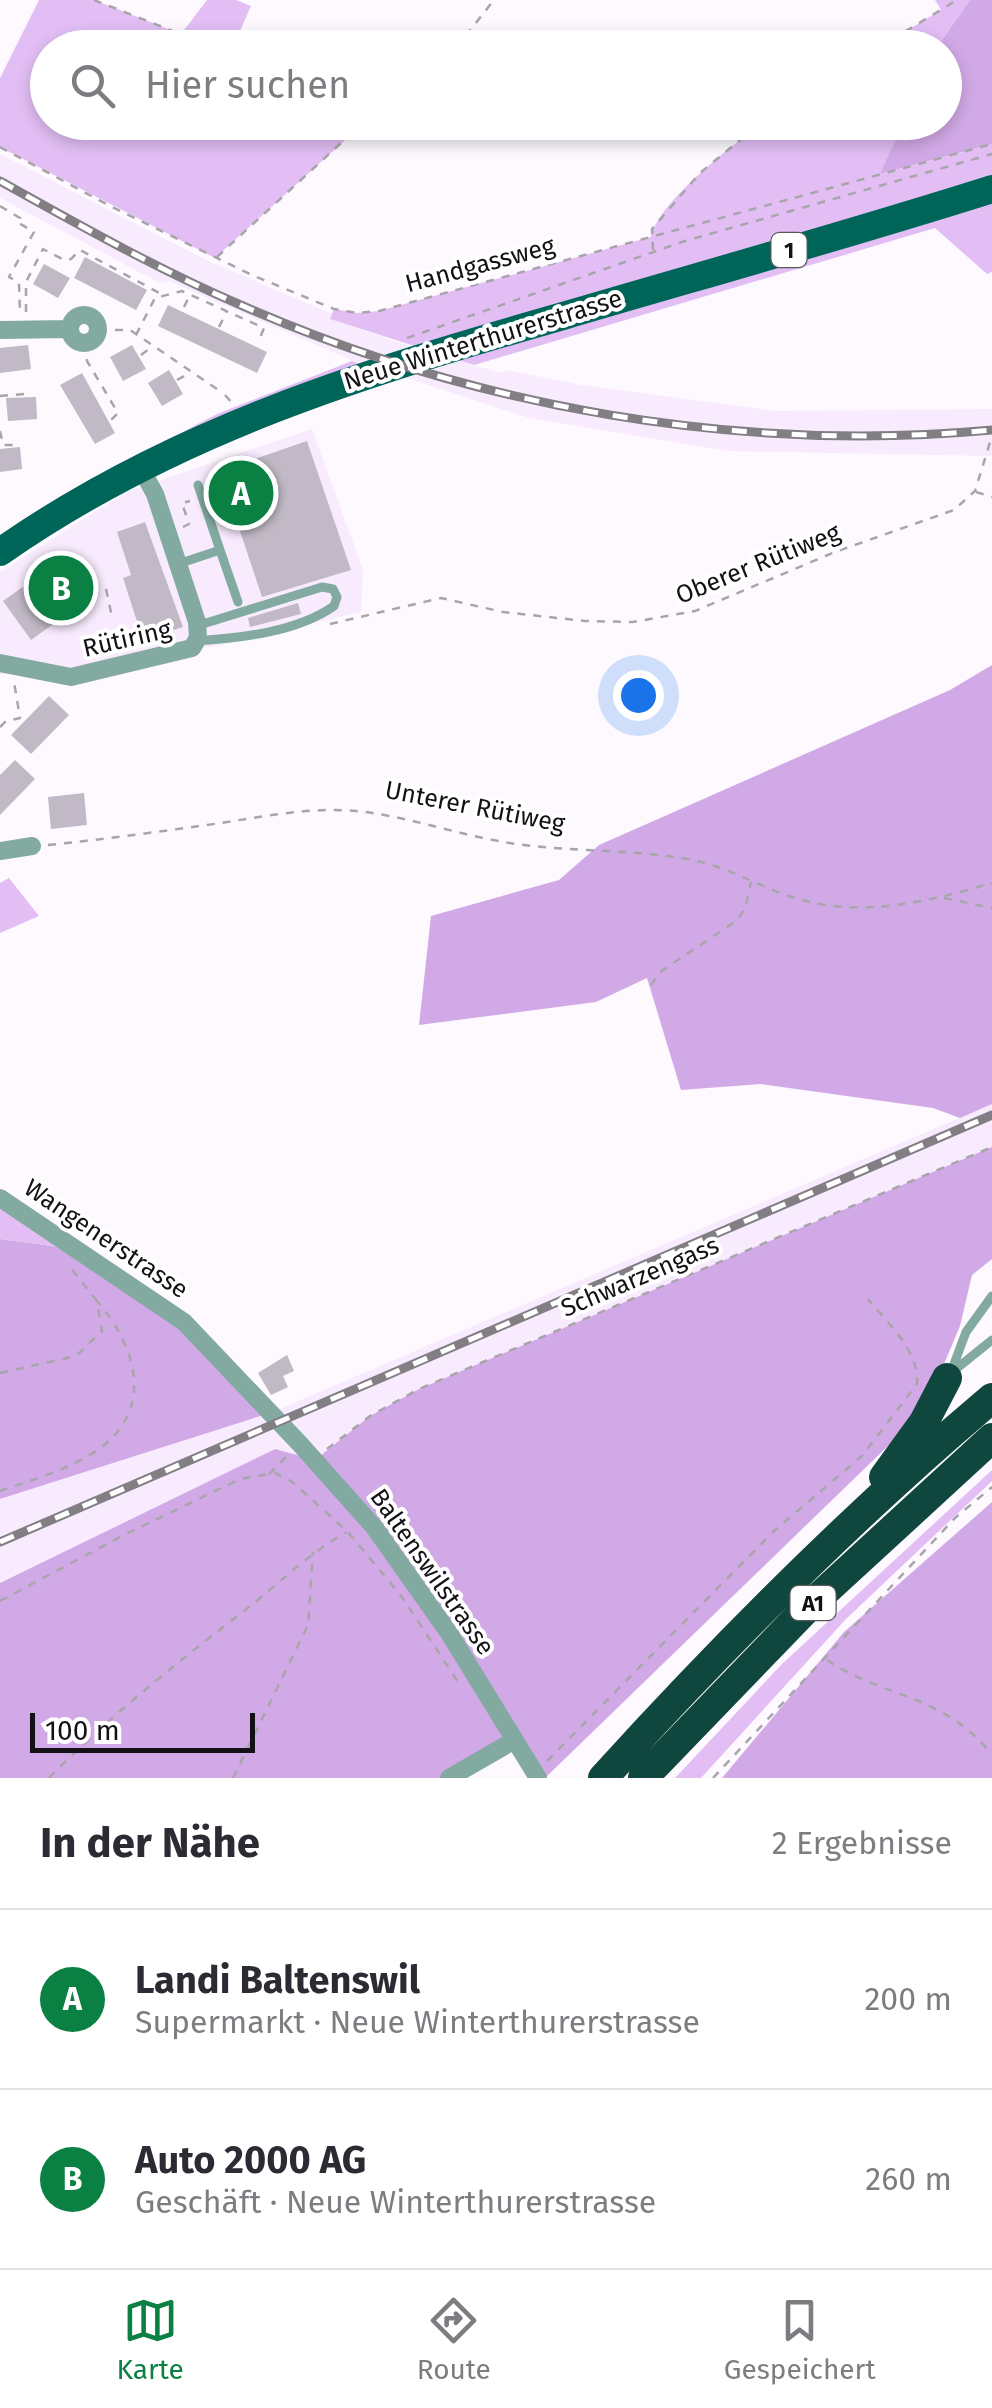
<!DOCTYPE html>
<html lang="de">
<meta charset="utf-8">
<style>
:root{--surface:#fff;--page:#f7f7f7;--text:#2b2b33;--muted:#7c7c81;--line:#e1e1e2;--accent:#0b8043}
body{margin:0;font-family:"Fira Sans",sans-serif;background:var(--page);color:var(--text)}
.scale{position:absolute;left:30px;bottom:25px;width:225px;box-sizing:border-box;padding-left:10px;border:5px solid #131115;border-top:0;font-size:28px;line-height:35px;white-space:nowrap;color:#131115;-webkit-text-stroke:8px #fff;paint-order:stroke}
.you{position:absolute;left:638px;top:695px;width:35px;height:35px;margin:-25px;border:8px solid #fff;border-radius:50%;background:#1a73e8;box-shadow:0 0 0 15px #1a73e833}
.badge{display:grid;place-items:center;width:65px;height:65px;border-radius:50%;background:var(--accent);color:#fff;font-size:32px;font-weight:700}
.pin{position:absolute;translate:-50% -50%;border:5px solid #fff;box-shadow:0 2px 10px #0006}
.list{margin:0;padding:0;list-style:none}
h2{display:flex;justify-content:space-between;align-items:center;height:130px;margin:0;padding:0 40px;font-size:42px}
h2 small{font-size:32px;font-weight:400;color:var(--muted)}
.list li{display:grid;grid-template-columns:65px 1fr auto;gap:30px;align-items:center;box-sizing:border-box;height:180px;padding:0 40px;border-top:2px solid var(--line)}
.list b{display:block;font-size:38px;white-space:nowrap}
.list p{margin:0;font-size:32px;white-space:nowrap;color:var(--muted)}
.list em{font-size:32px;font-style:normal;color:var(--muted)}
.icon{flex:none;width:55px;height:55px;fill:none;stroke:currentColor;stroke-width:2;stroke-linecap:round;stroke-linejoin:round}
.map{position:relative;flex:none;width:992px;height:1778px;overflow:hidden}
.search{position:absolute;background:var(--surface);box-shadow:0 5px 15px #0003;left:30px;right:30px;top:30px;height:110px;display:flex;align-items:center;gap:25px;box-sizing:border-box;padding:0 35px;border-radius:55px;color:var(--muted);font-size:38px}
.sheet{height:490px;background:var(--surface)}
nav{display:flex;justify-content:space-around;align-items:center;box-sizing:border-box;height:140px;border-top:2px solid var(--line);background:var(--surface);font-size:28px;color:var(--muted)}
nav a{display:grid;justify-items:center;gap:5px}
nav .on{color:var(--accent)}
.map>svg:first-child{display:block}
</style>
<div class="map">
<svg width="992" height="1778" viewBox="0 0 992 1778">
<rect width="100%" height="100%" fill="#fdf9ff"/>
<!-- built -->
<path fill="#f8ebfe" d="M0 154 204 259 332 314 330 319 418 349 501 373 508 370 582 385 775 411 992 409V456L727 451 529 418 349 359 168 281 160 283 0 198Z
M312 429 363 570 361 612 220 645 79 670 0 674V572L128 491Z
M992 1104V1147L419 1389 370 1416 315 1460 275 1449 0 1583V1499L270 1413Z"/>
<!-- green -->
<path fill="#e2bef5" d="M39 0H94L181 34 207 0H236L251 6 233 47 48 48V122L364 123 215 258 0 147V78Z
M935 0H970L937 47 878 48 941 10Z
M762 123H903L881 174 992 144V272L987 274 935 228 474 365 330 319 334 309 357 313 379 311 651 237C659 201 733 145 762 123Z
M352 361 362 365 206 422 87 482 217 414Z
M9 878 39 916 0 933V883Z
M0 1198 74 1249 0 1239Z
M992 1470V1481L846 1619 701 1778H675L782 1664Z"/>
<!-- forest -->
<path fill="#d2a9e7" d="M970 0H992V144L880 174 903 123 944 122V48L937 47Z
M992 665V1104L960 1118 933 1108 761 1084 681 1090 647 978 596 1002 419 1025 431 916 559 880 599 845 950 690Z
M992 1147V1259L972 1275 960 1326 936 1383 890 1444 545 1778 513 1742 449 1778H0V1583L275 1449 315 1460 370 1416 419 1389Z
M0 1239 74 1249 184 1322 270 1413 0 1499Z
M992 1502V1778H722L844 1632Z"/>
<!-- building -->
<path fill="#c1b9c5" d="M85 257 147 290 136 310 74 278Z
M44 264 70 278 58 298 33 284Z
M168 305 267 352 257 373 158 326Z
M28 345 31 369 0 373V348Z
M132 345 146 369 123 381 110 357Z
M169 370 183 394 162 406 148 383Z
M82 373 115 433 95 444 60 385Z
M36 397 37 419 8 421 6 398Z
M307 441 351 570 262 597 220 471Z
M20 447 22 469 0 472V449Z
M145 522 183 627 143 640 123 578 131 575 117 532Z
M59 561 87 600 31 640 3 601Z
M298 603 301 614 250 627 248 618Z
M49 696 69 715 31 754 11 735Z
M15 760 35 779 0 815V775Z
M84 793 87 825 51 829 48 797Z
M287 1355 294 1371 283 1376 288 1387 271 1395 258 1373Z"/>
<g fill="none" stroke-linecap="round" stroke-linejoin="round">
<!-- path -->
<path stroke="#a8a5aa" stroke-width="2.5" stroke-dasharray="8 8" stroke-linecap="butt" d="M94 0 216 48
M456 48 494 0
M878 48 957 0
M0 147 112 207 252 275 334 309 357 313 379 311 992 144
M0 206 20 218 17 222 34 232 9 277 19 283 20 313
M653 250 652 229 700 173 762 122
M217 257 364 122
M184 307 190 295
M26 312V282L43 249 64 260 71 259 80 250 163 295
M219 327 227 311
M99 330H130L220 391
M136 335 155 298 182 291 264 328 258 343
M407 338 685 241 992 154
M86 343 87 361 118 413 111 420
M141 355 152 347
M177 380 190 373
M225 395 232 403
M0 396 25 394V397
M0 431 3 445H13L14 447
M976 492 992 497
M183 527 189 524 182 503 190 501
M106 589 112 617
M330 624 441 598 503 612 585 621 633 622 695 611 835 552 954 510 975 491 992 436
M0 727 6 721 20 718 14 682
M48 845C106 839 164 831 221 823 266 816 311 807 356 811 407 816 455 834 504 842 566 853 631 848 693 860 728 867 758 886 792 897 859 919 927 902 992 883
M944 898 992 908
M651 985 660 972 736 921 745 909 751 882
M0 1373 76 1356 102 1331 97 1301 69 1266
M327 1449 370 1416 419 1389 992 1147
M269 1474 288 1455
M0 1491C31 1480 65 1471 93 1453 156 1413 138 1348 97 1301
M0 1601 126 1534 240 1479 275 1473 291 1481 348 1532 402 1597 458 1682
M827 1660C883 1698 945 1694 992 1755
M547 1761 774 1531 862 1456 917 1384C919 1350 889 1325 868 1299
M49 1778C111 1715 179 1661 249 1607 283 1580 308 1554 347 1532
M233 1778 308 1625 313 1552
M713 1778 955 1518 992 1487"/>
<!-- service -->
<path stroke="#83aaa1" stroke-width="9" d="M220 550 238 602
M178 564 220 550 198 485
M196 641C241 638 297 632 334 606L337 597 333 589 322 587 206 623 197 622
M951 1372 966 1332 992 1296
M951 1373 992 1340"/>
<!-- minor -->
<path stroke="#83aaa1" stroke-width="18" d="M70 329a14 14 0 1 1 28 0a14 14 0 1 1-28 0Z
M0 330 69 329
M0 663 71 677 192 648 198 638 197 622 155 494 140 467
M0 851 32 846
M0 1198 184 1322 300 1444 374 1527 449 1633 538 1778
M449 1778 513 1741"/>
<!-- primary -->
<path stroke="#006559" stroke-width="28" d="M0 552C173 431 363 373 563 316 706 274 850 234 992 189"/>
<!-- motorway -->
<path stroke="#0f473f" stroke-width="30" d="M884 1477 924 1422 947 1378
M603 1778C725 1644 853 1515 992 1398
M643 1778 808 1607 992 1438"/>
<!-- rail casing -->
<g stroke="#827f84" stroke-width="9">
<path id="rail" d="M0 181C79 225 159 270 243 306 477 408 737 453 992 430
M0 1542 992 1115"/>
</g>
<!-- rail -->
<use href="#rail" stroke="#fff" stroke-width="5" stroke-dasharray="15" stroke-linecap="butt"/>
</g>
<g text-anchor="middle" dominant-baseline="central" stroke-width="8" stroke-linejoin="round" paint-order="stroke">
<!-- shield labels -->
<g fill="#fff" stroke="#5a585b" stroke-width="2.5">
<rect x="771.5" y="233" width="35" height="34" rx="8"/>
<rect x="790.5" y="1586" width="45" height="34" rx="8"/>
</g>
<g font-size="22" font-weight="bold" fill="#131115">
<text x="789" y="250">1</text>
<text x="813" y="1603">A1</text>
</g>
<!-- street labels -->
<g font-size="25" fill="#131115" stroke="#fff">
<text transform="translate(480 265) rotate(-15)">Handgassweg</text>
<text transform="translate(483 340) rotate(-17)">Neue Winterthurerstrasse</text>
<text transform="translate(758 564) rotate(-22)">Oberer Rütiweg</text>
<text transform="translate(127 639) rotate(-13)">Rütiring</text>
<text transform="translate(475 807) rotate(11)">Unterer Rütiweg</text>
<text transform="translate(106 1239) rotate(34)">Wangenerstrasse</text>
<text transform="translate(640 1277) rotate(-23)">Schwarzengass</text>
<text transform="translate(432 1572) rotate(55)">Baltenswilstrasse</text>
</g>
</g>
</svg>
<div class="scale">100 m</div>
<div class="you"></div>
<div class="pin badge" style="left:241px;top:493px">A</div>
<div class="pin badge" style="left:61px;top:588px">B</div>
<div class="search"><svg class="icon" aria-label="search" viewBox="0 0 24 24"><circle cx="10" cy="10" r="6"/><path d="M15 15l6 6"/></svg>Hier suchen</div>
</div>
<section class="sheet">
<h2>In der Nähe<small>2 Ergebnisse</small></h2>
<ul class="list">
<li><span class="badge">A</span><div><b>Landi Baltenswil</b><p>Supermarkt · Neue Winterthurerstrasse</p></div><em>200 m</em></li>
<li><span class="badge">B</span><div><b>Auto 2000 AG</b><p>Geschäft · Neue Winterthurerstrasse</p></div><em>260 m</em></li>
</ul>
</section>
<nav>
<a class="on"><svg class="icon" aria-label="map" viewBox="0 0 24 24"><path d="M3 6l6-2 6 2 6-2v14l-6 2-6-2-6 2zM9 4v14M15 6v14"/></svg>Karte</a>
<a><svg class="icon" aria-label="directions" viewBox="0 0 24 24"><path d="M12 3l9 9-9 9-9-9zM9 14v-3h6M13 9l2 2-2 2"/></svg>Route</a>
<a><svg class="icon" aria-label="saved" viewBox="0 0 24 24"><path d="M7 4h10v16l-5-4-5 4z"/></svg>Gespeichert</a>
</nav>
